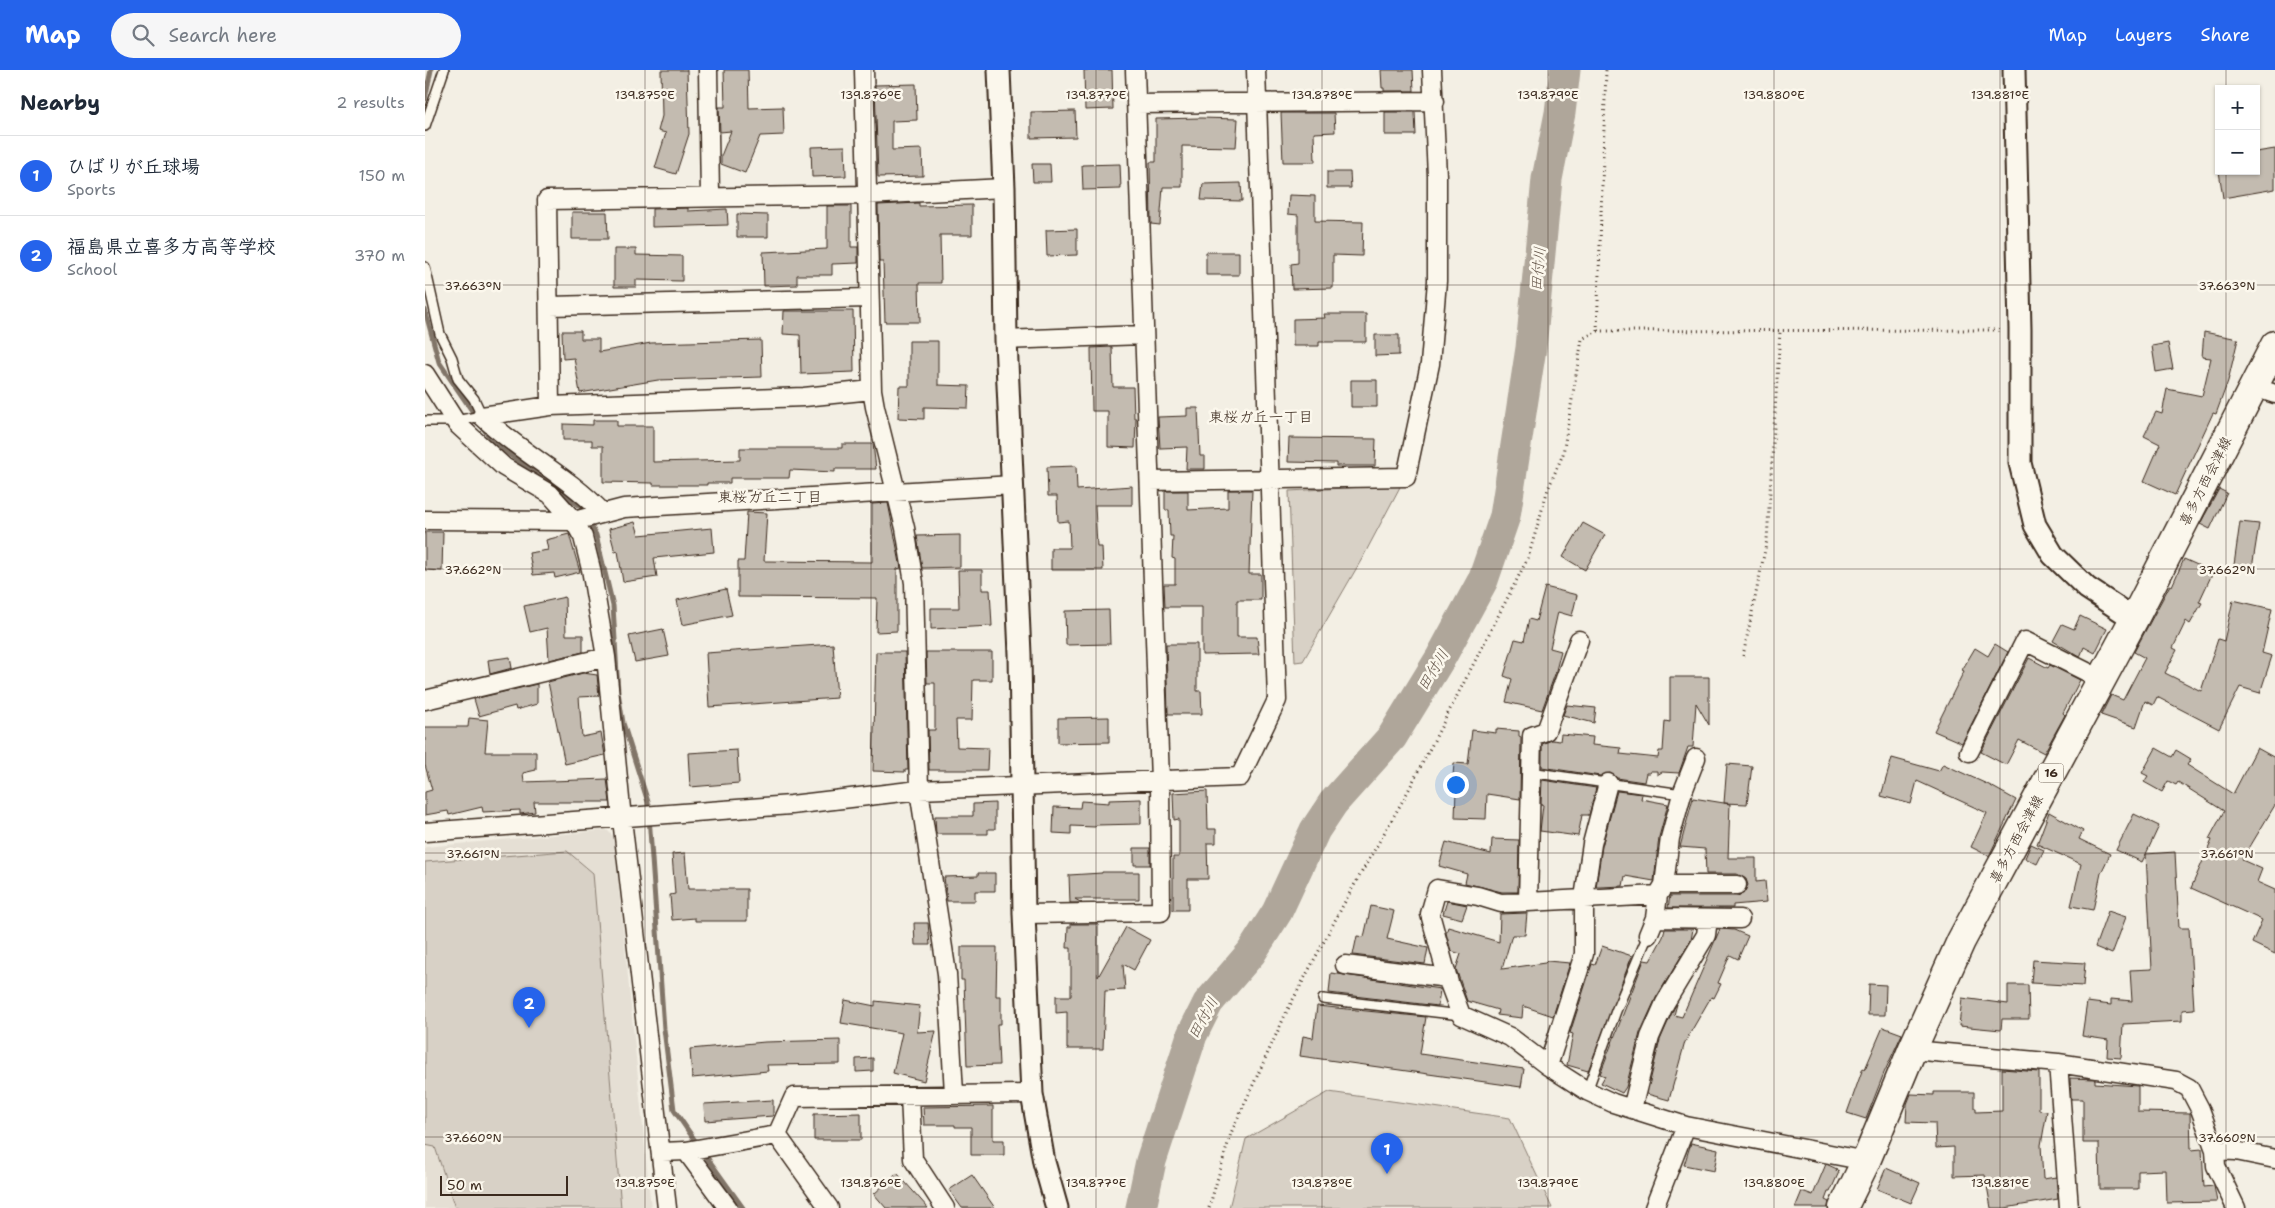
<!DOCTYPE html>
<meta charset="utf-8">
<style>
:root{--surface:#fff;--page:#f6f6f7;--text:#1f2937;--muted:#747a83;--line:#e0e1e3;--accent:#2563eb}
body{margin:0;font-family:"Shantell Sans","Klee One",sans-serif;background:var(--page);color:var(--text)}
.controls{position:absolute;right:15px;top:15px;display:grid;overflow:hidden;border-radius:0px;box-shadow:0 1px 4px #0004}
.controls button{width:45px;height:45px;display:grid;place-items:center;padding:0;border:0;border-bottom:1px solid var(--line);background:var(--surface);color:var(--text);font:25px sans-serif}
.scale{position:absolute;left:15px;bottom:12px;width:128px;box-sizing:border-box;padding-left:5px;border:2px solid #3b2a1e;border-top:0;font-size:14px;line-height:18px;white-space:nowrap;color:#3b2a1e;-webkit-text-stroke:4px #fbf7ec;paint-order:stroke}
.you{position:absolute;left:1030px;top:714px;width:18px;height:18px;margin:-12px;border:4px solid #fff;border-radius:50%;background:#1a73e8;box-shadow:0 0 0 8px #1a73e833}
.badge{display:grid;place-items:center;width:32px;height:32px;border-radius:50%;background:var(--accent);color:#fff;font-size:16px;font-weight:700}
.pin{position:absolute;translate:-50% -41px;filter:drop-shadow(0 1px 2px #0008)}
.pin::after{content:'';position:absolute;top:26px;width:18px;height:15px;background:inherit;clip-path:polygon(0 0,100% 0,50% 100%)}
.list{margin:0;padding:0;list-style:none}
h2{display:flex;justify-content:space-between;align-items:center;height:65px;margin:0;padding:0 20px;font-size:21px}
h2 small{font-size:16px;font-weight:400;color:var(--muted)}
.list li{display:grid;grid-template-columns:32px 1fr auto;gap:15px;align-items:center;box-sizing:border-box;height:80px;padding:0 20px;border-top:1px solid var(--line)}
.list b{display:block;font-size:19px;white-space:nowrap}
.list p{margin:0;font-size:16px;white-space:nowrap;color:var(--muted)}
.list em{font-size:16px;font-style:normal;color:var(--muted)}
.icon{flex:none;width:28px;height:28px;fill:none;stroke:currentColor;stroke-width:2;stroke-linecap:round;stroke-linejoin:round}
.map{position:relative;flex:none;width:1850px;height:1138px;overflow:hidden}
header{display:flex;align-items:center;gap:30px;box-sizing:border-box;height:70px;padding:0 25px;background:var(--accent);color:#fff}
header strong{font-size:24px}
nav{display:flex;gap:28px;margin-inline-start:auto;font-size:18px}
.search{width:350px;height:45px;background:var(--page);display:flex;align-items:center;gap:12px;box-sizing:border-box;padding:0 18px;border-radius:28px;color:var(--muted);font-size:19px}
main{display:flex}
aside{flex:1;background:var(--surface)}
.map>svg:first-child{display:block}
</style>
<header>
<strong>Map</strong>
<div class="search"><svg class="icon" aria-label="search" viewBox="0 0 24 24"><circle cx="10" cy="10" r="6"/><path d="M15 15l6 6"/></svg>Search here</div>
<nav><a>Map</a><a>Layers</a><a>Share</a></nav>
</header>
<main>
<aside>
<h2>Nearby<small>2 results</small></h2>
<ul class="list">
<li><span class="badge">1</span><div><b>ひばりが丘球場</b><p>Sports</p></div><em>150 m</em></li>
<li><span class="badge">2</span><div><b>福島県立喜多方高等学校</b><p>School</p></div><em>370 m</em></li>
</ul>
</aside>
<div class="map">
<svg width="1850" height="1138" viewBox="0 0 1850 1138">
<rect width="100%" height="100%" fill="#f3efe4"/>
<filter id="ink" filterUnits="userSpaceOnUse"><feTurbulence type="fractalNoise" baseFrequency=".02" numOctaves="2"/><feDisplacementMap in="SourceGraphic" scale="10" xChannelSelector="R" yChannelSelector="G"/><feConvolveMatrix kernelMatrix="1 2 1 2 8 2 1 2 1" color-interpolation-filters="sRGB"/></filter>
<g filter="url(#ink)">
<!-- built -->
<path fill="#e5dfd4" d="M182 760 189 767 226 1138H0V777Z"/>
<!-- green -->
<path fill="#d8d1c6" stroke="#8a7e72" d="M976 415 938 487 878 591 870 592 864 421Z
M142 781 168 803 196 1138H30L10 1077 0 1075V792Z
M904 1022 1085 1048 1127 1138H804L821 1069Z"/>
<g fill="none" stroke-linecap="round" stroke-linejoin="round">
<!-- stream -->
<path stroke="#817468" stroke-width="5" d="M0 29 6 0
M0 240 14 292 52 348
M56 355 69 373 155 436 171 465 188 536 193 622 198 653 223 732 239 959 249 1040 273 1075
M278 1082 318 1138"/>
<!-- river -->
<path stroke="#afa69a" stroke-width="31" d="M716 1138 726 1091 767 965 783 933 826 883 852 842 890 760 908 733 967 667 1016 587 1058 510 1080 446 1106 278 1122 109 1135 43 1140 0"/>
</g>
<!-- building -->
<path fill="#c3bbb0" stroke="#3b2a1e" d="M236 0H262L264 64 251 104 230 98 241 63 233 61 237 46Z
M299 0H323L324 38 358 37 359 65 335 66 320 103 296 94V86L306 61 295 62 294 37H300Z
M659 0H687L688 39 660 40Z
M956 0H988L989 21H959V18H957Z
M491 14 492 50 467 51V80L497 79 498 106 453 107 450 15Z
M650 41 651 67 606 68V42Z
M960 42H990L991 65H960Z
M856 43H909L910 62 889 63 890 92H858Z
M776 48 813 49 811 77 757 76V117H738L735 155 726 154 725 92H731V49Z
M420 76 421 106 387 107 386 77Z
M1850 79V119L1798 128 1794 101H1831V82Z
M607 94H625L626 112H608Z
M695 94 696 119 658 120 657 95Z
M902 102H925L926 118H902Z
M816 113 817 131 776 130 778 114Z
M864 125 890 126V151L938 152 937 186 908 185V218L867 219 866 194 873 193V145L863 144Z
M494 133V136L547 135V165H515L516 213H494L495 252H460L458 192H454L453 135Z
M402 136H426V177H433V193L407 194V205H372V215L339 216 338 182 402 179Z
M263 138V141L302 139 303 155 227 157V139Z
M147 142H182L183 169H147Z
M312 144 343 145V167H312Z
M652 159V185L622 186 621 160Z
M189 179H211V185L257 186V211L211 210V217H189Z
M781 182H814V205H781Z
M359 241H428L429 302 376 304 375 265 358 264Z
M899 244H941V272H894V276H868V249L900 248Z
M137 261H156V269H174V282L226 273 336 270 337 307 233 310 155 323 149 288 138 289Z
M1779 262 1813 269 1803 311 1791 344 1788 343 1750 425 1719 411 1735 374 1719 366 1731 342 1737 344 1742 319 1777 326 1786 288 1777 287Z
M950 265H974V285L950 286Z
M484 271H513V315L544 316 543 338 499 337V349L473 348 474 316H484Z
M1743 273 1748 299 1731 302 1727 276Z
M687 277 688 317H708L709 348H711L710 378 683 377V341H667L666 278Z
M926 310H952V337H926Z
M762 338H773L775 386H780V399H761L762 377 735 378 733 347 762 346Z
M168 350H192V356H228V392L315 390V378H417V374H448L451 399H410V402L365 400 364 408H305V413H282V415H228V413L178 412V376H167V370H138V354L168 355Z
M864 368 951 369 950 396H911V393L863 392Z
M651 396 652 420 707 416V435H670L672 477H677L678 500H626V478H645L644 451 633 452 632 426H623L622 397Z
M1794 419 1802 423 1785 459 1775 454Z
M803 420H827L824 504H836V530H812V567H832L834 584 777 585V537H740L739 514H750V489L747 488 748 466H745L744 440H740V421H763V440L803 438Z
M463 433 476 498 472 499V561L451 562 452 528 313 527V491H319L322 442 342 443 339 491 447 492V434Z
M210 452 214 465 287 458 289 482 229 488 232 507 198 512 193 481 190 482 184 459Z
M1815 452 1834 454 1827 498 1809 495Z
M1158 453 1180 465 1160 500 1138 487Z
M0 462H18L17 501 0 500Z
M144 464 155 502 130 508 129 503 108 505 104 483 123 480 121 470Z
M535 465V497L497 498 492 466Z
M1759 489 1788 502 1774 532 1777 533 1765 554 1761 551 1748 578 1752 580 1740 603 1776 621 1793 569 1799 571 1808 530 1847 539 1837 583 1847 586 1835 623 1815 617 1794 659 1732 627 1728 635 1720 631 1711 657 1676 645 1686 625 1698 630 1720 588 1709 582 1745 515 1747 516Z
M533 500H557V520H565L567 556 506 559V538H534Z
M1120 517 1152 525 1147 546 1133 542 1125 578 1136 581 1130 604 1117 640 1081 632 1087 609 1079 606 1090 569 1099 571 1104 549 1111 551Z
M301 519 307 545 257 555 252 530Z
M140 527 141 565H158V582L124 590 122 558 105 562 99 536Z
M684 540 685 574 641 575 640 541Z
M1655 546 1682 559 1670 583 1659 577 1655 587 1628 571 1637 554 1649 559Z
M238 559 244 586 210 592 204 566Z
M408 574 412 628 284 637 281 583Z
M741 574H772V621H776L777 644H743Z
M1570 574 1583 582 1537 673 1509 661 1539 601 1537 600 1550 578 1563 586Z
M451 582H480L483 700H480V702L448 701Z
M501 582H567V610H548L547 650H531L532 677 563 678 562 700H504L503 660H510V613H502Z
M85 587 87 598 65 604 63 590Z
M1604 588 1623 598 1625 595 1655 610 1638 643 1640 645 1619 683 1594 670 1581 695 1556 682Z
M158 603 172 605 174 626 154 627 157 667 176 663 180 685 140 694 123 612Z
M1245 607H1284V655L1271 633 1268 677H1263L1254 703 1237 702 1232 705V701H1225V703H1221L1219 712 1192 708 1185 703 1175 706 1117 697V674L1127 670 1135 671 1136 664 1168 667 1167 675 1196 678 1195 684 1233 688 1234 681H1238L1240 651 1245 652Z
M112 614V634L91 640 90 636 54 646 49 629Z
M1142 635 1171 638 1169 653 1138 645Z
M684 647V672L633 673V648Z
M44 648 63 650 60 682H111V700L98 703 99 712 182 709 185 732H109L110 742 95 744V740L58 742 57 737 24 745 23 741 0 745V722L7 720 0 695V657H43Z
M1071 659 1094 661V666L1096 667 1095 729 1062 724 1061 749 1030 748 1031 719H1027L1029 693 1043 694 1047 660 1071 663Z
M1731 678 1747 687 1751 680 1766 689 1762 695 1808 724 1832 678 1850 688V735L1817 790 1837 799 1832 812 1850 820V884L1827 873 1837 850 1766 818 1787 770 1784 769 1799 741 1753 712 1751 715 1743 711 1737 722 1719 712 1723 706 1717 703Z
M312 680 314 713 265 717 263 683Z
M1467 688 1514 701 1518 694 1564 715 1591 730 1564 786 1546 777 1562 743 1492 711 1486 734 1456 726Z
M1302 694 1327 696 1322 734 1299 733Z
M1117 710 1171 718 1164 745H1157L1153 766 1115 761 1118 735 1116 734Z
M782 721 783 759H791V773H782L783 809H763V840H748V787H754V749L749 750 748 723Z
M1192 721 1217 724 1216 729 1243 734 1234 767 1229 811 1200 806 1198 816 1175 817H1171L1177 776Z
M1268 728 1305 734 1303 788H1331V812L1340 811 1342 832 1308 835V838H1243L1245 826H1312L1318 824 1323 815 1321 809 1312 804H1281L1280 779 1255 777Z
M716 729V754L671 755 670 757 646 756V764L628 763 629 737 655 738 656 731 684 733V730Z
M570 733V759H563V764H511L510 746H548V734Z
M1624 742 1658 761 1654 769 1685 784 1676 803 1668 840 1646 836 1656 794 1612 774Z
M1709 744 1734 756 1721 784 1750 782 1754 858H1764L1769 939 1757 940V951L1698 954 1696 988 1682 987 1683 970 1657 966 1662 932 1686 935V929L1707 931 1705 900 1727 899 1721 784 1717 792 1691 780Z
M1067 769 1094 770 1093 822H1077L1040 813 1042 804 1014 796 1021 772 1066 784Z
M1606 774 1619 780 1612 794 1600 788Z
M709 778H725V795H709Z
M260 783 263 819H322V851H270V848L247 850 245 825 250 824 247 784Z
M677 802H714V829H650L657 833H645L644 805 677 803Z
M553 803H570V821H550V831H522L519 807 553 806Z
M1022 831 1042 835 1037 849 1018 844Z
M946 836 969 841 962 869 1003 878 1000 894 928 885 932 866 939 867Z
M1683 841 1701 847 1687 884 1670 877Z
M1102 843 1100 865H1087L1077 899 1120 893 1122 891 1145 893 1128 946 1098 936 1097 948 1072 945 1073 940 1042 931 1031 899 1036 884 1026 881 1021 863 1023 857 1074 872 1075 844Z
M489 853H503L505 875H490Z
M646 854H673V907L701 857 725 870 709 900 698 894 700 920 680 921 678 979H642V942L631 943V926H646V878H642L643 857H646Z
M1240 859H1268L1266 870 1231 928 1215 963 1201 1017 1197 1023 1176 1013 1180 1006 1175 1004 1219 890 1225 891 1238 867Z
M1295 859 1309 860 1323 866 1313 889 1305 885 1293 913 1296 914 1289 928 1286 927 1260 972 1244 1030 1222 1024 1235 970 1249 938 1252 934 1249 945 1257 947Z
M1177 876 1207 886 1163 1001 1142 995 1148 964 1145 963 1167 894 1170 895Z
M536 877H572L571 926H576V954H572L574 995 542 996 539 910H536Z
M1608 890 1660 893 1658 916 1606 913Z
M906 903 1015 919 1013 936 904 923Z
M1444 914 1461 915 1460 945H1443Z
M1583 915H1603L1604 949H1577L1576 960 1534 956 1537 928 1583 934Z
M420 930 450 936V931L495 936 492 962 511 961 499 1011 468 1003 477 963 416 953Z
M892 936 1001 947 995 984 1099 999 1096 1017 875 986 878 966 888 968Z
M1458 957 1477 964 1459 1003 1441 1049 1422 1043 1438 998 1440 999Z
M415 970V994L342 995 343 1001 267 1008 265 979 340 972Z
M448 988V1001L431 1002V989Z
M1577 999 1614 1002V1040L1622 1041 1616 1075 1618 1109 1631 1107 1633 1129 1580 1138H1566L1560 1105 1529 1106V1077L1511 1078 1510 1053 1481 1052 1482 1034 1486 1024 1509 1025V1022H1549V1038H1551V1042L1577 1041Z
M1645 1008 1670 1009V1013L1713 1016V1042L1765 1043 1766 1080 1777 1079 1779 1117 1789 1116 1792 1132 1742 1133 1741 1100 1713 1101V1119H1675L1674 1073H1658V1029H1646Z
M348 1030V1046L280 1051 279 1034Z
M568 1036V1070H579V1085H546V1057H530V1055H499L498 1037Z
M436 1043V1070H389V1044Z
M1266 1073 1293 1079 1289 1101 1259 1095Z
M1401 1094 1412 1099 1411 1101 1414 1102 1405 1122H1403L1400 1130 1404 1132 1403 1138H1370L1377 1121 1388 1125Z
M1461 1098 1495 1113 1486 1133 1452 1119Z
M472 1103 503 1138H461L449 1124Z
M547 1105 570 1138H537L524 1120Z"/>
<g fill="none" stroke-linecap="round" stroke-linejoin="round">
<!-- service casing -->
<g stroke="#3b2a1e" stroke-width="12">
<path id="service" d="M0 56 19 0
M0 197 15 264 27 288 33 309 49 329 57 346 30 351H0
M1105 702 1257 724
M898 929 1036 945
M1162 1021 1191 941 1223 865"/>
</g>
<!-- minor casing -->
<g stroke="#3b2a1e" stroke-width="21">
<path id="minor" d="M283 0 285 126
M439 0 447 320 450 337 480 458 489 513 494 720 522 904 529 1023
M711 34 1010 31
M125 236 443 228
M581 270 718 265
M0 304 32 354 79 397 125 424 149 451 158 467 166 499 181 587 197 749 242 1138
M1829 317 1850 324
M125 336 122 130 442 125 579 118
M57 346 125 336 379 327 447 320
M57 346C94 382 142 405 178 443
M725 411 981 407 1005 294 1012 211V106L1007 0
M0 450 149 451 199 438 588 415
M1154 570 1121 661 1107 666 1103 832 1076 833 1053 826 1012 819 1005 844 1024 913 1036 945 1085 967 1123 996 1162 1021 1188 1033 1261 1056 1441 1091
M0 630 181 587
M1544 682 1600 571 1676 609
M0 762 366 735 494 720 815 707 852 630 831 0
M1239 815H1312
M1103 832 1233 825
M599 844 736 842 735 711 710 0
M1230 848 1315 849
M1223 865 1230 848 1233 825 1239 815 1245 768 1257 724 1271 688
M920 895 1023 908
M1487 980 1633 993 1751 1011 1764 1018 1775 1039 1790 1080 1791 1096 1811 1138
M1633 993 1644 1138
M1123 996 1159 884V828L1167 774 1183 713
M485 1026 488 1089 520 1138
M1207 1039 1225 967 1240 933 1281 865 1283 849
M352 1065 369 1027 607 1024
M352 1065 404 1138
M1790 1080 1811 1081 1850 1089
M261 1081 303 1138
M237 1082 261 1081 352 1065
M1229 1138 1261 1056"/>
</g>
<!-- tertiary casing -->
<g stroke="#3b2a1e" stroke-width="25">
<path id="tertiary" d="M574 0 579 118 581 270 595 584 599 844 607 1024 619 1092 632 1138
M1589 0 1595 259V393L1610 455 1628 485 1662 518 1709 549"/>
</g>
<!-- primary casing -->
<g stroke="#3b2a1e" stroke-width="31">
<path id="primary" d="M1418 1138 1441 1091 1487 980 1536 871 1709 549 1850 275"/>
</g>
<!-- path -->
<path stroke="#3b2a1e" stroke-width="3" stroke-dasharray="1 4" stroke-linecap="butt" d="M1172 261 1181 0
M1318 586 1342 470 1355 261
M784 1138 806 1063 862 941 923 826 981 725 1103 488 1123 419 1138 384 1157 269 1172 261 1577 260"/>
<!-- service -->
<use href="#service" stroke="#fbf7ec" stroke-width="9"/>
<!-- minor -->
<use href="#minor" stroke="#fbf7ec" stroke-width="18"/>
<!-- tertiary -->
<use href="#tertiary" stroke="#fbf7ec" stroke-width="21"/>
<!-- primary -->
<use href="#primary" stroke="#fbf7ec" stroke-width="28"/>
</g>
</g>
<!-- ticks -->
<path fill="none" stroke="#3b2a1e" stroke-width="1" stroke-opacity="0.45" d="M220 0V1138M446 0V1138M671 0V1138M897 0V1138M1123 0V1138M1349 0V1138M1575 0V1138M1801 0V19M1801 101V1138M0 215H1850M0 499H1850M0 783H1850M0 1067H1850"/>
<g text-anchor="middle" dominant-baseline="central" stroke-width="5" stroke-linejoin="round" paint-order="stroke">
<!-- shield labels -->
<rect fill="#fbf7ec" stroke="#75685c" stroke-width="1" x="1613.5" y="693.5" width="25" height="19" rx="4"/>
<g font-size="12" font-weight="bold" fill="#3b2a1e">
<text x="1626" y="703">16</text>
</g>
<!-- street labels -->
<g font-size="14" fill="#3b2a1e" stroke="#fbf7ec">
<text transform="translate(1780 411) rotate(-63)">喜多方西会津線</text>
<text transform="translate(1591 769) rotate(-62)">喜多方西会津線</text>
</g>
<!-- water labels -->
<g font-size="15" font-style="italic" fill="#645549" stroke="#fbf7ec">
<text transform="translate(1113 199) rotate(-85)">田付川</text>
<text transform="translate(1008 600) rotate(-59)">田付川</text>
<text transform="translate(778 948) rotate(-61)">田付川</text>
</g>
<!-- neighbourhood labels -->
<g font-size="15" fill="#3b2a1e" stroke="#fbf7ec">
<text x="836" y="347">東桜ガ丘一丁目</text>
<text x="345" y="427">東桜ガ丘二丁目</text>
</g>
</g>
<g font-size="12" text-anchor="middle" fill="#3b2a1e" stroke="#fbf7ec" stroke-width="5" stroke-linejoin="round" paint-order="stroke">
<text x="220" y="29">139.875°E</text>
<text x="446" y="29">139.876°E</text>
<text x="671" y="29">139.877°E</text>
<text x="897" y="29">139.878°E</text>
<text x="1123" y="29">139.879°E</text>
<text x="1349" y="29">139.880°E</text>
<text x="1575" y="29">139.881°E</text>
<text x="48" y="220">37.663°N</text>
<text x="1802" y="220">37.663°N</text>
<text x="48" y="504">37.662°N</text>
<text x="1802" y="504">37.662°N</text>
<text x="48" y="788">37.661°N</text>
<text x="1802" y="788">37.661°N</text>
<text x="48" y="1072">37.660°N</text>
<text x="1802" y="1072">37.660°N</text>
<text x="220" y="1117">139.875°E</text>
<text x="446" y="1117">139.876°E</text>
<text x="671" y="1117">139.877°E</text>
<text x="897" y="1117">139.878°E</text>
<text x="1123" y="1117">139.879°E</text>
<text x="1349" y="1117">139.880°E</text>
<text x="1575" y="1117">139.881°E</text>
</g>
</svg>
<div class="controls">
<button>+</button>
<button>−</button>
</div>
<div class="scale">50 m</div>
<div class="you"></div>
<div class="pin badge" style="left:962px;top:1104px">1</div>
<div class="pin badge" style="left:104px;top:958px">2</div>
</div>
</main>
